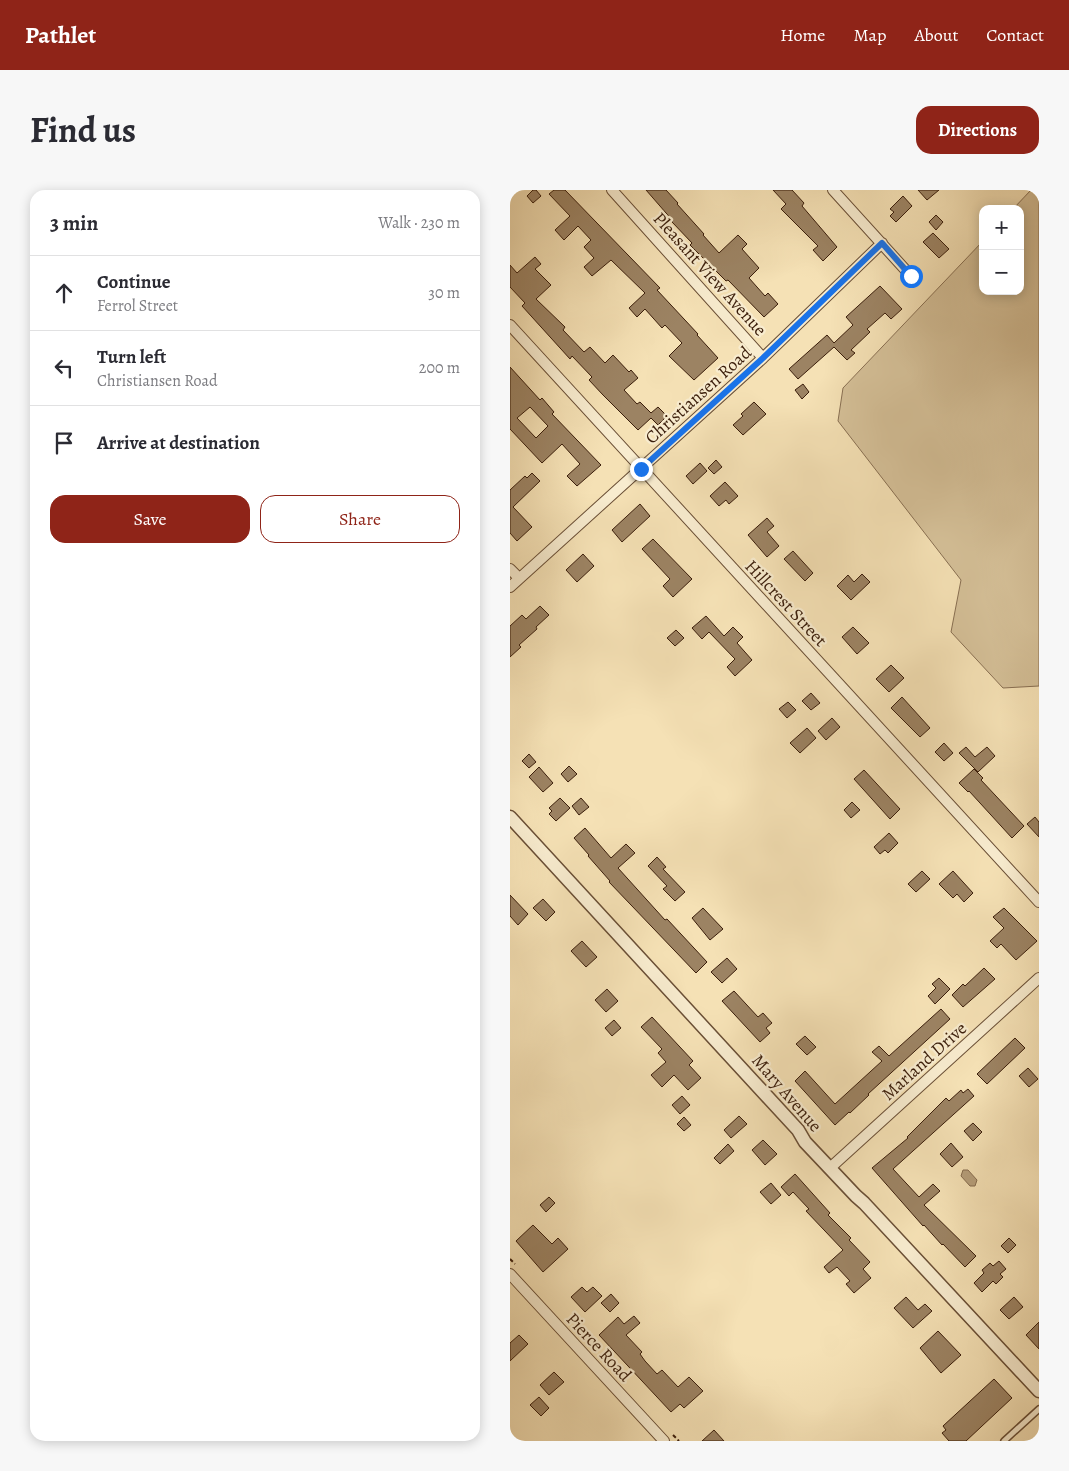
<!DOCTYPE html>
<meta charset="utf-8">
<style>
:root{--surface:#fff;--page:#f7f7f7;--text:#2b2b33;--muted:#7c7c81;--line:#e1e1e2;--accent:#8f2418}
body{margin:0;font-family:Alegreya,serif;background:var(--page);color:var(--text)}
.controls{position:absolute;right:15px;top:15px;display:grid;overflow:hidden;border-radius:10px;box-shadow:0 2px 12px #0003}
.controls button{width:45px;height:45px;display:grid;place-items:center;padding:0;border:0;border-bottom:1px solid var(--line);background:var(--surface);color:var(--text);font:25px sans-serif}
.stop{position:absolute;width:15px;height:15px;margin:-11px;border:4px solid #1a73e8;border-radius:50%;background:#fff}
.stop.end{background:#1a73e8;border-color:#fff;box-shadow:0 1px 5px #0008}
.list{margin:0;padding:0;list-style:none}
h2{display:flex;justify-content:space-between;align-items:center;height:65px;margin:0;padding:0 20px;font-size:21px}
h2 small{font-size:16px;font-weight:400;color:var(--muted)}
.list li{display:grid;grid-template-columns:32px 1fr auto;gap:15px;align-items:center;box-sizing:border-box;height:75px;padding:0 20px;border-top:1px solid var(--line)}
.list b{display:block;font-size:19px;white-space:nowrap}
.list p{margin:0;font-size:16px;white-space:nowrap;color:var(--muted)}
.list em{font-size:16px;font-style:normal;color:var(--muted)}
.actions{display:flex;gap:10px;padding:15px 20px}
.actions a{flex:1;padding:11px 0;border:1px solid var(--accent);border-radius:15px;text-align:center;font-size:18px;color:var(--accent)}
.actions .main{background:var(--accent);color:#fff}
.icon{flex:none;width:28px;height:28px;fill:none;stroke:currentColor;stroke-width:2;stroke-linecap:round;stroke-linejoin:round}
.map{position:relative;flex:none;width:529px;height:1251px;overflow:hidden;border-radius:15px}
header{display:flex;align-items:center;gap:30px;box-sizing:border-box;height:70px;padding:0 25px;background:var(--accent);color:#fff}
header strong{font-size:24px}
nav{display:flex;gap:28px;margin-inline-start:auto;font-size:18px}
.intro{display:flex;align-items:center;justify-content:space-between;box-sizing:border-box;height:120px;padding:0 30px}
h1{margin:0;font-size:35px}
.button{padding:12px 22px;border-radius:15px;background:var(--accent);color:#fff;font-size:18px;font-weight:700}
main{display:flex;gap:30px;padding:0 30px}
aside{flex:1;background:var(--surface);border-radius:15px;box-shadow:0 2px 12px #0003}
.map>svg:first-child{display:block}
</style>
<header>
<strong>Pathlet</strong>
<nav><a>Home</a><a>Map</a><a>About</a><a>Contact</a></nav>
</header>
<div class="intro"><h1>Find us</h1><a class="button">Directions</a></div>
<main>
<aside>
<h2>3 min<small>Walk · 230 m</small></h2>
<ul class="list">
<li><svg class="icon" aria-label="ahead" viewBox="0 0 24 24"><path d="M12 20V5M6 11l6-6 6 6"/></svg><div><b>Continue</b><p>Ferrol Street</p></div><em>30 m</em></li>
<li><svg class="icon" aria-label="left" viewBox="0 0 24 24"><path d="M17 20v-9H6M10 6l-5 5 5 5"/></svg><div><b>Turn left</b><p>Christiansen Road</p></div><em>200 m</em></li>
<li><svg class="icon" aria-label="arrive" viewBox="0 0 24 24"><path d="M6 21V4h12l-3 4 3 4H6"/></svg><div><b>Arrive at destination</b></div></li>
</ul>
<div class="actions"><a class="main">Save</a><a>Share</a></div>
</aside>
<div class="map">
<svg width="529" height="1251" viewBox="0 0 529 1251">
<rect width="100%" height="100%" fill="#f5e1b5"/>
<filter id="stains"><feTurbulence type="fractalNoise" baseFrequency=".004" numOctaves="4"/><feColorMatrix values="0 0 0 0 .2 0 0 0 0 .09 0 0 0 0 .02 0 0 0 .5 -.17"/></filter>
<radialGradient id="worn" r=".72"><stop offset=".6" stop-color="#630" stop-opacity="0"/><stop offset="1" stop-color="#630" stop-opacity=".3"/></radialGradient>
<!-- green -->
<path fill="#d5c098" stroke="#886f52" d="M521 0H529V496L493 498 441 442 451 390 328 231 333 198 473 51V101H510V19H503Z"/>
<!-- water -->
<path fill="#b69f7b" stroke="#856b4e" d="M453 980H458L467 990 465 996H460L451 986Z"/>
<!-- building -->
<path fill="#9c8363" stroke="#3b1e0b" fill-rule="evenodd" d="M23 0H26L31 6 23 13 17 6Z
M44 0H55L150 98 147 100 188 144 187 145 208 168 184 190 159 166 172 153 155 135 152 138 135 119 127 127 119 118 135 103 101 70 82 86 74 77 84 68 74 57 81 50 68 36 54 50 45 40 60 26 39 4Z
M136 0H156L168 13 167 14 194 44 193 45 209 63 228 45 237 54 232 59 249 78 239 88 255 106 258 103 268 114 254 127 218 90 216 91 180 55 182 53 162 32 163 31Z
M263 0H282L294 13 292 16 327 57 313 71 303 60 308 56 271 19 276 14Z
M408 0H429L417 10Z
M393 6 402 16 386 32 380 26 384 22 380 19Z
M426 25 433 32 426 40 419 32Z
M423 43 439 59 429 68 413 52Z
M25 67 31 74 25 79 41 95 26 109 55 137 53 140 74 162 80 157 95 173 103 165 119 182 121 180 128 188 114 200 127 214 130 212 141 223 148 217 157 226 148 235 141 228 128 240 93 205 79 190 82 187 62 166 60 169 12 116 15 113 0 97V75L7 83Z
M370 96 392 119 381 129 375 123 357 139 360 142 341 160 345 163 337 170 324 157 288 189 279 179 317 145 324 153 343 135 336 127Z
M0 177 30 210 32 208 44 222 42 224 91 275 67 296 57 286 70 274 52 254 32 273 0 239ZM20 217 38 236 26 248 7 228Z
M293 194 299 202 292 209 285 200Z
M244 212 256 224 233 245 223 235 233 226 231 224Z
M206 270 212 277 204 284 198 278Z
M190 273 197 281 183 294 176 286Z
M22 283 30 291 3 317 22 337 7 351 0 343V300L15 286 17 288Z
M215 292 228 306 219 314 216 310 209 316 200 306Z
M130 314 140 326 112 352 102 340Z
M257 328 264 336 257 342 269 356 257 367 238 345Z
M143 349 182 389 163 407 153 396 160 389 132 359Z
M283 361 303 383 295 391 274 369Z
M73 364 84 376 67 392 56 380Z
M352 384 360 392 341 410 327 396 338 385 344 392Z
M30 416 39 425 26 437 27 439 9 455 11 457 0 467V436L12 425 16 429Z
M196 426 214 446 223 437 233 447 227 453 242 470 225 486 217 477 225 469 199 442 192 449 182 438Z
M343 437 359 453 347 464 332 447Z
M166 440 174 448 165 456 157 448Z
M381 475 394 488 379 502 366 489Z
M301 503 310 513 301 520 292 511Z
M392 507 420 538 410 547 381 518Z
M278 512 286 520 277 528 269 519Z
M322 528 330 537 316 550 308 541Z
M297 538 306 548 290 563 280 553Z
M434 553 443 563 434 571 425 562Z
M456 557 465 567 477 557 485 566 468 582 449 563Z
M19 564 26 572 19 578 12 571Z
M59 576 67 584 58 592 51 584Z
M29 577 43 593 33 602 19 587Z
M464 579 473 588 471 590 514 636 502 648 459 601 458 602 449 593Z
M354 580 390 619 380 629 344 589Z
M50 608 60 618 46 631 39 624 42 621 39 618Z
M71 608 79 617 69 625 62 616Z
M342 612 350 620 341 628 334 620Z
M525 627 529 632V647L517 634Z
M75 638 101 668 116 654 125 663 108 678 155 730 157 729 197 772 186 783 99 692 100 691 78 666 79 665 64 648Z
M379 643 388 653 378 663 375 660 370 664 364 657Z
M147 667 156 677 153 679 175 702 165 711 153 699 157 696 138 676Z
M412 681 420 689 406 702 398 694Z
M443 681 463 703 454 712 447 704 443 708 429 694Z
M0 705 18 724 8 735 0 726Z
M33 709 45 722 36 731 23 718Z
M193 718 213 739 200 750 182 728Z
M494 718 527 751 506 770 491 754 487 758 480 751 494 738 483 727Z
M72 751 87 767 76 777 61 761Z
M217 768 227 779 212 793 201 782Z
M474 778 485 789 453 817 442 805 453 794 455 796Z
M429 788 440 799 425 814 418 806 426 798 422 794Z
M97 799 108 811 96 822 85 810Z
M224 801 248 827 253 823 262 833 256 838 260 843 250 852 212 811Z
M431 819 440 829 358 904 359 905 340 923 339 922 325 935 285 891 295 881 325 914 372 871 362 862 369 856 379 866Z
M142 827 183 871 179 875 191 888 178 900 164 885 152 897 141 885 156 872 148 863 152 859 131 837Z
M104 830 111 838 102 846 95 838Z
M295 846 306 857 297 865 286 854Z
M505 848 515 858 477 894 467 884Z
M518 878 528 889 519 897 509 886Z
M458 899 464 906 383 979 409 1007 423 994 430 1001 414 1015 466 1066 455 1077 433 1054 432 1055 414 1035 413 1036 362 978 398 948 397 947 436 908 439 911 451 900 453 903Z
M172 906 180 915 170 924 162 915Z
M229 926 237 934 221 948 214 940Z
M174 927 181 935 174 941 167 934Z
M463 933 472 942 463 951 454 941Z
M253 950 267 964 255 975 242 960Z
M441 953 453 967 442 977 430 964Z
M218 954 224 961 210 974 204 968Z
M285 984 320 1023 318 1025 341 1048 339 1050 360 1072 353 1079 361 1088 344 1103 336 1094 340 1091 327 1077 319 1083 314 1077 333 1060 296 1021 299 1019 283 1002 279 1006 271 997Z
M261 993 271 1005 261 1014 250 1002Z
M39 1007 45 1013 36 1022 30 1015Z
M23 1035 42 1054 48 1048 58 1059 33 1082 6 1051Z
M499 1048 506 1055 498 1063 491 1056Z
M489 1071 496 1079 490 1084 493 1087 486 1094 483 1091 472 1102 464 1093 474 1083 472 1080 480 1073 483 1076Z
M72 1097 77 1102 83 1097 92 1106 75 1122 61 1107Z
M101 1104 109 1113 100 1122 91 1113Z
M396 1107 408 1120 415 1114 422 1121 403 1138 384 1118Z
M504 1107 513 1117 499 1129 490 1120Z
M124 1126 130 1133 116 1145 132 1162 130 1164 135 1171 147 1184 152 1180 168 1197 179 1187 193 1201 174 1218 170 1214 161 1222 89 1145 108 1127 114 1134Z
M529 1132V1159L516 1145Z
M428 1141 451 1165 431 1183 410 1158Z
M9 1145 18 1154 0 1171V1153Z
M44 1182 54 1192 39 1205 30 1195Z
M484 1189 502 1208 456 1251H439L432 1243 436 1240 433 1236Z
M29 1207 39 1218 31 1226 20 1215Z
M204 1240 214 1251H192Z"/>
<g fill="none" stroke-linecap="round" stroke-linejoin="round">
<!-- service casing -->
<g stroke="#6a4f36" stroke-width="8">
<path id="service" d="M494 1251 529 1219"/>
</g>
<!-- minor casing -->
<g stroke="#6a4f36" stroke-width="12">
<path id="minor" d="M102 0 253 168
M323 0 401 86
M0 135 529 712
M0 379 9 388
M0 397 253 168 372 53
M320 978 529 788
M0 1084 154 1251"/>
</g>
<!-- tertiary casing -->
<g stroke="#6a4f36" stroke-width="15">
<path id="tertiary" d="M0 627 288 940 295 952 346 1006 354 1013 529 1201"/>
</g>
<!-- path -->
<path stroke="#3b1e0b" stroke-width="2" stroke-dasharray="4 2.5" stroke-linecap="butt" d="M0 1069 5 1074
M163 1245 169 1251"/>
<!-- service -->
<use href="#service" stroke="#f8eccf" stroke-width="5"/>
<!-- minor -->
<use href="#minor" stroke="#f8eccf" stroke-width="10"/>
<!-- tertiary -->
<use href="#tertiary" stroke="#f8eccf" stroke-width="12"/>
</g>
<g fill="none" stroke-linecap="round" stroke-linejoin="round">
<!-- route -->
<path stroke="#1a73e8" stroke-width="6" d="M131 279 253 168 372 53 401 86"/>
</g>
<g text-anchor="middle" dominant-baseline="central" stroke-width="4.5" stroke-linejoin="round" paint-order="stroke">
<!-- street labels -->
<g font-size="18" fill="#3b1e0b" stroke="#f8eccf">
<text transform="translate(200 84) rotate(48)">Pleasant View Avenue</text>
<text transform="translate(188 205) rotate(-42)">Christiansen Road</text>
<text transform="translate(276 413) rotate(47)">Hillcrest Street</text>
<text transform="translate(414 871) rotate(-42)">Marland Drive</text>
<text transform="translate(277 903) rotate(49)">Mary Avenue</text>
<text transform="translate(89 1157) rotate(47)">Pierce Road</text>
</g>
</g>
<rect width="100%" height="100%" filter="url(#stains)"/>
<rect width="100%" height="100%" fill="url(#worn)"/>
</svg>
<div class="controls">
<button>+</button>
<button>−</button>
</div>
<div class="stop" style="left:401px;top:86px"></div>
<div class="stop end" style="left:131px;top:279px"></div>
</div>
</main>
